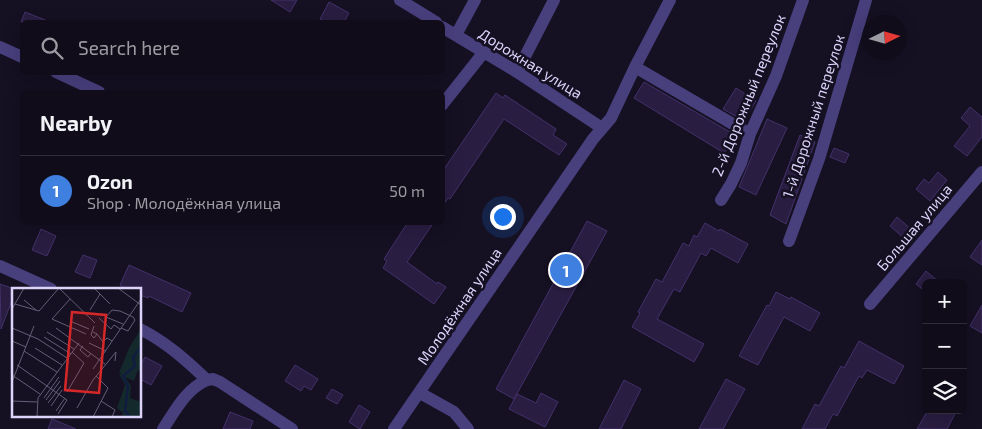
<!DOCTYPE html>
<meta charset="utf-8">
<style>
:root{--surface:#100c1a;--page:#191523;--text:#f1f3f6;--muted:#9c9ba2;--line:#302c39;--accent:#14bae7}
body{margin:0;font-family:"Exo 2",sans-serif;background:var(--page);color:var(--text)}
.controls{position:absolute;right:15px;bottom:15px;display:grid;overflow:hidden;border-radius:8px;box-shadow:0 5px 20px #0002}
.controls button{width:45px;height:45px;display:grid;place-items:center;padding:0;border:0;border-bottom:1px solid var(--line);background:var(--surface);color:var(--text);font:25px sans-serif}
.compass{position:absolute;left:862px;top:15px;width:45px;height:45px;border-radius:50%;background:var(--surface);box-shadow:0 5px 20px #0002;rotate:85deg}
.you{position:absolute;left:502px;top:216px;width:18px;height:18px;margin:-12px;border:4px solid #fff;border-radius:50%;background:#1a73e8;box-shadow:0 0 0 8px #1a73e833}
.badge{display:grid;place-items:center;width:32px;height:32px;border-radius:50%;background:var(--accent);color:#fff;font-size:16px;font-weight:700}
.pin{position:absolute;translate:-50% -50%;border:2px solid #fff;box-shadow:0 1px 5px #0006}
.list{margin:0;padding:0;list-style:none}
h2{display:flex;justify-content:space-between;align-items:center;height:65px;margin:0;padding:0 20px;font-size:21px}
h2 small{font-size:16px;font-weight:400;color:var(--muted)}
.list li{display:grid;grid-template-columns:32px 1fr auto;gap:15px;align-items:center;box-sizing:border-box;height:70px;padding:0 20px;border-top:1px solid var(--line)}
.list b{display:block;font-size:19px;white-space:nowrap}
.list p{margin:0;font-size:16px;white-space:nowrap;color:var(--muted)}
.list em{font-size:16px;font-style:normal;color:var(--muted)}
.icon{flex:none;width:28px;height:28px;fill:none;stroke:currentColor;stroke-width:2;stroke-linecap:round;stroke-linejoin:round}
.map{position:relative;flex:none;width:982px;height:429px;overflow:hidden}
.search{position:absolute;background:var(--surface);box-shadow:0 5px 20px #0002;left:20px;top:20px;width:425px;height:55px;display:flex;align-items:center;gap:12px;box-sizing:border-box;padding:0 18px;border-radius:8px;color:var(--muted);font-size:19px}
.panel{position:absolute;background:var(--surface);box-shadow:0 5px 20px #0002;left:20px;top:90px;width:425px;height:135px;border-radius:8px}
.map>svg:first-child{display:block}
</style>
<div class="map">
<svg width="982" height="429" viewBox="0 0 982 429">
<rect width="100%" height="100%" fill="#151022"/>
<!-- building -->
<path fill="#291d41" stroke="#43316b" d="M271 0H297L290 12Z
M329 2 349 13 344 22H327L320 19Z
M25 12 50 22H21Z
M644 82 735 135 724 153 634 98Z
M736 88 756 101 744 121 723 109Z
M496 93 503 98 505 95 556 129 553 135 567 144 559 155 504 119 450 199 448 198 442 207V172Z
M970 107 982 117V137L967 156 954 146 970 126 961 118Z
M767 119 787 128 756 195 739 187Z
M800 135 815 142 786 224 770 215Z
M834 148 849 154 845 163 830 157Z
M938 172 947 180 930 201 916 189 924 179 929 183Z
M897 217 912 230 905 239 890 226Z
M587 221 607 231 514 399 496 389Z
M408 222H434L407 262 437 284 438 282 446 287 434 304 383 268 387 261 384 259Z
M705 223 719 231 720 229 748 244 738 263 711 248 706 256 701 253 680 292 674 289 657 319 704 344 694 362 632 327 640 313 638 312 656 279 662 282 683 243 689 246 694 235 697 237Z
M41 229 56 236 47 256 32 250Z
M982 240V265L970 257Z
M83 255 97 260 90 278 75 272Z
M129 265 191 293 182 312 149 296 148 298 140 295V289H127L120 285Z
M926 271 940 283H926V292L916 284Z
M0 284 14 289V295L1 329Z
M776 292 790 299 791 297 820 313 810 331 784 317 758 365 739 356 767 305 769 306Z
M982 305V333L970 326Z
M859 341 904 366 894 384 867 370 862 378 859 376 837 416 833 414 825 429H802L815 404 819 406 841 366 844 368Z
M145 357 162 366 151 385 140 379V366Z
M295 365 318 379 311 390 304 386 301 391 285 381Z
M726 379 745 389 723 429H699Z
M624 380 641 389 621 429H599Z
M332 389 343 395 337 404 326 398Z
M541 393 558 402 545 427 509 409 517 394 536 403Z
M359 405 370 412 360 429 349 422Z
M928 410H957L947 429H917Z
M230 412 253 421 250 429H223Z
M52 419 76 429H48Z"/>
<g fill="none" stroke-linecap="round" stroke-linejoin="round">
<!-- minor -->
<path stroke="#483f7d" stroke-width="12" d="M400 0 436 22
M442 27 517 72 602 128
M456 35 475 0
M0 47 22 57
M635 67 750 134
M56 72 99 92
M517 72 554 0
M442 105 484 52
M721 200 731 184 741 163 750 134 776 76 803 0
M789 241 819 159 866 0
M0 266 51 289
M870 304 982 172
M140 329C166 342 186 360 207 380L213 379 220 382 292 429
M420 393 454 412 468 429
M163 429C175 411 186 389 207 380
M394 429 593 139 611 118 635 67 670 0"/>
</g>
<g text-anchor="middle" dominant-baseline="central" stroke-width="5" stroke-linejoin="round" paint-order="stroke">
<!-- street labels -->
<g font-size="15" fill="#ddd4fb" stroke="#151022">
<text transform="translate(531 63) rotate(32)">Дорожная улица</text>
<text transform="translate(748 95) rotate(-68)">2-й Дорожный переулок</text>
<text transform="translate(813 116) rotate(-72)">1-й Дорожный переулок</text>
<text transform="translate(914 227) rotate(-50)">Большая улица</text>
<text transform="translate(459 306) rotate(-56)">Молодёжная улица</text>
</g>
</g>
<!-- overview -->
<g transform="translate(12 288)">
<rect width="129" height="129" fill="#151022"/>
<path d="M129 41V84L126 82 122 93 113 89 119 98 118 110 129 114 127 129H109L111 125 105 120 113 97 107 86 112 87 107 85 117 60Z" fill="#13292b"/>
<path fill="none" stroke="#101d40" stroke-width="2.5" d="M118 129 113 123 116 99 111 88 123 78 121 69 129 59"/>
<path fill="none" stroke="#655e79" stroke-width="1" d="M82 0 98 16M106 0 129 17M58 11 40 31 74 46M12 12 24 22M3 16 27 23 47 0 83 35M0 21 12 0M78 22 88 6M90 26 94 29 100 22 108 23 121 29 123 32 116 43 109 40M94 29 111 36M87 30 99 41 102 37 108 41M58 33 77 41M0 40 26 51 55 70M44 40 93 76M35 44 62 61M81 44 85 46 82 50 79 47 82 38M85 46 91 54 95 50 100 53M32 49 59 66M0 53 14 59M77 55 94 63M71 58 68 62 76 69 79 65M23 60 50 77M12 63 45 84M5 77 55 112 46 126M81 81 129 11M0 87 28 106M0 94 22 38M55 104 72 75 60 64M32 110 47 89M34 112 48 93M0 113 25 114M89 113 103 122 100 129M36 115 49 98M39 118 50 102M65 120 81 92 104 64 103 73M44 123 53 110M25 128 26 110 67 55M81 129 96 100 84 88"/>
<path fill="#d62828" fill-opacity="0.15" stroke="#d62828" stroke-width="2.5" d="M60 24 94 27 87 105 53 102Z"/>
<rect width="129" height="129" fill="none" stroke="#ddd4fb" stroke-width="2.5"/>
</g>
</svg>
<div class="controls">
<button>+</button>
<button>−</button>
<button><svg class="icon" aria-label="layers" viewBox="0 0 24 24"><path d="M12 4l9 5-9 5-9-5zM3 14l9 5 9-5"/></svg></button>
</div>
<svg class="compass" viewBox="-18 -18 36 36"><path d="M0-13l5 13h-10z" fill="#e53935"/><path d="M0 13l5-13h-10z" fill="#9c9ba2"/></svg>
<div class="you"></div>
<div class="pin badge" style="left:566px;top:270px;background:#3f7fe0">1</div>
<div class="search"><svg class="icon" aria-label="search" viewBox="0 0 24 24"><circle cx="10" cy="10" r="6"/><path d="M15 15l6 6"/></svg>Search here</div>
<section class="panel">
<h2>Nearby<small></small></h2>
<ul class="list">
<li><span class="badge" style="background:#3f7fe0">1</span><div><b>Ozon</b><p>Shop · Молодёжная улица</p></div><em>50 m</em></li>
</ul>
</section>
</div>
